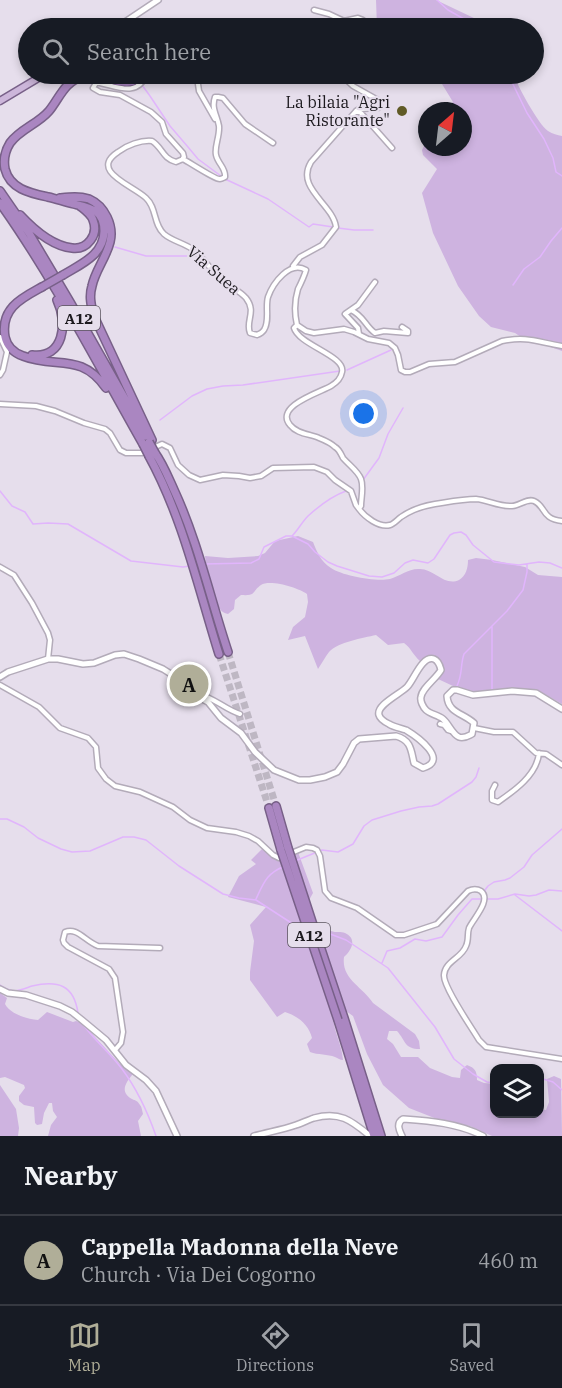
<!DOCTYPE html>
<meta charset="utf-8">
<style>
:root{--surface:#171b24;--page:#20242c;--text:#f1f3f6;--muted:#9ea1a6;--line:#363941;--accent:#b0ae98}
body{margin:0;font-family:"IBM Plex Serif",serif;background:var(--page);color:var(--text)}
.controls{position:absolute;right:18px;bottom:18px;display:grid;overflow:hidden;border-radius:12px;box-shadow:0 3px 9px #0003}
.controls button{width:54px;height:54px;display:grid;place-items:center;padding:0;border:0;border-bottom:2px solid var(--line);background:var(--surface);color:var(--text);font:30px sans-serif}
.compass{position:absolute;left:418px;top:102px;width:54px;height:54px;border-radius:50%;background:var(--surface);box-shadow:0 3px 9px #0003;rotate:28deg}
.you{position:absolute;left:364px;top:414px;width:21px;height:21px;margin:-15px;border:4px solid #fff;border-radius:50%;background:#1a73e8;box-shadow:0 0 0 9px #1a73e833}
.badge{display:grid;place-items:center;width:39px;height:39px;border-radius:50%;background:var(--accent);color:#111;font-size:20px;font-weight:700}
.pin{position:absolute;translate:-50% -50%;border:3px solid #fff;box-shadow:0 2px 6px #0006}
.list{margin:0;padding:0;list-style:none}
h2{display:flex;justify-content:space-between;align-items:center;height:78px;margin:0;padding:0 24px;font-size:26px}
h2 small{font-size:20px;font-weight:400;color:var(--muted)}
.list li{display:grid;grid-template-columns:39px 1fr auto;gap:18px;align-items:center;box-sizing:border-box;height:90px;padding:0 24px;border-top:2px solid var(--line)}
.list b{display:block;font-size:22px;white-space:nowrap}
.list p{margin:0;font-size:20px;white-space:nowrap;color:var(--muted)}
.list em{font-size:20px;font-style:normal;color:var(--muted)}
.icon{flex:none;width:33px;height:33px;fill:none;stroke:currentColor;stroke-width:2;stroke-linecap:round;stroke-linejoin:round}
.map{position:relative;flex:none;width:562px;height:1136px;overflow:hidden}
.search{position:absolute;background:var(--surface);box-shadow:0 3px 9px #0003;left:18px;right:18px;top:18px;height:66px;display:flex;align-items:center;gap:15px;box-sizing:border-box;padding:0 21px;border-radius:33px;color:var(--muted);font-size:22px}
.sheet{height:168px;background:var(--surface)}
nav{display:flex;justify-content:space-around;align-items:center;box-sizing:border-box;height:84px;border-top:2px solid var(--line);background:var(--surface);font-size:16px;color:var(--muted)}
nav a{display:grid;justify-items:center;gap:3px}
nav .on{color:var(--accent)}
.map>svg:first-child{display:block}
</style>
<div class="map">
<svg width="562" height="1136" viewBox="0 0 562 1136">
<rect width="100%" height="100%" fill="#e6deec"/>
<!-- green -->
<path fill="#ceb3e0" d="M376 0H436L476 19 488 28H377Z
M448 74H513C518 86 538 124 548 131 553 134 557 135 562 136V351L542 344 530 343 515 333 491 327 479 316 458 286 433 233 422 193 437 169 423 155 422 150 425 144 427 147H432L443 153 450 147H463V111H443L453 102 442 84Z
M298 536 313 542C317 552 321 562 331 568 343 576 376 582 390 579 400 576 409 568 420 569 434 569 445 587 459 580 466 576 468 568 468 560L476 558 492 560 525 567 538 575 562 577V704L541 692 526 690 476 692 453 686 438 679 444 670C442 656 431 655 420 661 413 655 411 648 404 643L388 645 376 635C363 638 338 642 329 652 325 657 322 663 318 669L305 636 288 640 293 627 305 617 308 602 307 594C299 588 270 579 261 585 251 592 257 596 241 595L235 600 234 609 228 614C224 613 222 612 220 609 213 601 206 567 205 556L228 558 258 556 265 553 275 541Z
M262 849C278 862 280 860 298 852L313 893 304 909C312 918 319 927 331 931 336 933 341 931 345 933 358 939 351 951 344 957 341 979 363 987 373 1003L415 1034 419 1041 420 1049C404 1049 406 1041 397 1031H389L387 1039 393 1044 401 1057H418L430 1068 452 1077 460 1078 461 1070 467 1065C475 1068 477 1071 477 1080L484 1083 494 1084V1114H540V1109L546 1110 549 1102 547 1079 554 1076 561 1079 562 1136H492L470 1126 442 1121 409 1108 383 1085 367 1054 353 1016 346 1011H339L333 1017C334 1032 342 1045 343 1060 340 1060 338 1058 335 1057 328 1054 318 1055 310 1052L307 1044 312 1038C309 1025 298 1016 285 1012L277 1017 250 980V972L254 941 250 925 266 907 228 897 239 876 256 864 251 860Z
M0 993 7 998 5 1004C10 1014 27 1019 38 1020L47 1012 73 1022 76 1021 82 1023 119 1063 133 1074C126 1082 119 1092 132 1099 136 1101 137 1100 140 1105 142 1107 142 1111 143 1114L138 1121 141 1136H48L51 1125 57 1117 53 1111 52 1103H49L44 1113 42 1124 37 1125 35 1123 34 1107 24 1105 19 1101V1096L25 1088 24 1085 5 1077 0 1078Z
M0 1085 16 1109 19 1128 18 1136H0Z"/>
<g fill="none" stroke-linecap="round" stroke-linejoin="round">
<!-- stream -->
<path stroke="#e1b5fc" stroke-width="1.5" d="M437 0 448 10 480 28
M508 74 527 113 544 139 553 158 556 172 562 176
M142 85 150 96 170 126 188 147 198 159 225 179 268 199 309 227 313 224 333 227
M338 228 354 230H373
M115 247 146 256H187
M513 285 524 269 540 257 551 241 562 228
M347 370 391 350
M160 420 192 396 207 389 223 386 243 385 340 371
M363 480 379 458 388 434 403 408
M0 491 12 506 25 512 33 524 48 523 68 524 131 561 183 567 190 566
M292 536C298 530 302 522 308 516 319 506 332 496 346 491
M204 564 251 563 259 559 264 547 286 536H292L308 544 315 552 328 562 337 566 369 576 382 577 394 573 405 563 413 560 428 563 434 559 450 535 454 533 461 532 466 535 473 545 494 562 519 565 539 562 550 563 562 568
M492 627V689
M457 686C463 673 460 666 464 654L507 611 523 590 527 572V564
M0 819H7L24 827 38 838 61 849 72 852 90 851 123 837H134L146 840 179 866 223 894 239 898 256 900 296 926 303 927
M295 861 322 850 338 852 353 844 364 826 372 820 401 811 419 807 432 806 438 804 472 782 476 777 479 768
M515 895 562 931
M256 899C264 882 267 873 285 866
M487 899 485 890 488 886 494 882 505 880 510 878 524 867 532 855 562 829
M317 929 346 940 388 968 435 1027 454 1059 473 1074 487 1082 494 1083
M382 963 387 951 400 948 415 939 426 941 442 937 458 915 472 899H498L515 894 529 896 536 895 549 890 562 891
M0 985C4 988 8 990 13 991 20 991 26 988 32 986 58 980 74 985 78 1013
M82 1023C94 1040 110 1053 122 1069 137 1089 148 1113 156 1136
M540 1078 553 1082 562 1090"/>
<!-- highway-tunnel -->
<path stroke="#beb7c3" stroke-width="7" stroke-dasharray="7 3.5" stroke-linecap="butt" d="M228 652 276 806
M219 654 269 808"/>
<!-- street casing -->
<g stroke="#b3abb9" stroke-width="7">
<path id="street" d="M314 10 329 14 344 21 358 18 363 20 364 24 361 28
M147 74C137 97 119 87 100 83H96L93 88 100 92 120 95 151 112 162 122 166 134 183 153 184 157 183 158
M197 77 199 91 215 119
M356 111 361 113 392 148
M273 143 245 124 223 98 218 97H215C211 108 217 115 219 126 220 136 214 147 216 155 218 164 226 168 225 177 223 178 222 179 220 179 216 180 189 162 183 159L176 162C162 158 163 148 152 141 141 140 127 145 118 152 89 171 132 185 146 198 157 208 153 224 164 234 172 241 184 243 192 249 205 258 212 273 224 282 232 288 240 291 246 298 257 312 245 321 250 333L257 335C260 334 262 333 264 330 270 321 265 307 268 297 273 283 290 260 306 270 304 277 301 283 298 289 294 302 294 312 297 325L306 331 314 333 344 329 354 332 368 339 389 343 395 348 398 355 401 370 405 372H410L429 364 455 362 502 341C528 336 537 342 562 346
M293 266 300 257 322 245 336 227C333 204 295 188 311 162L356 111 359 109 378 108 380 106 378 100 353 86 340 74
M351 310C364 316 365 326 375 333L384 331 408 333V331L402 327
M359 334 358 328 345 314 358 305 375 282
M0 337 7 352 3 370 0 375
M0 404 36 406 55 411 84 423 105 429 110 433 120 450 126 453H142L162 444 170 448 178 465 189 475 200 480 223 475 239 476 250 478 261 476 273 468 314 467 327 472 335 480 351 491 356 505 359 509 361 506C361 498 364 487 361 479 358 471 349 465 343 458 341 454 339 449 335 447 331 443 324 440 319 438 310 434 297 434 290 425 274 406 321 392 331 386 336 383 341 378 342 372 346 356 299 345 294 328L297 325
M359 509C365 517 379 528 390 525 394 524 397 520 401 517 411 510 423 506 435 504 448 502 463 499 476 499 488 500 499 507 512 506 519 506 527 498 534 501 546 506 541 519 562 521
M0 567 14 575 32 603 48 633 50 640 48 659
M0 685 39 707 60 728 88 738 96 747 98 768 106 779 115 786 140 792 173 807 190 820 207 828 236 832 249 836 258 841 273 855 279 858 306 847 313 848 317 850 320 856 325 891 331 898 357 908 396 935H404L437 924 468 891C472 889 476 888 481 891 492 900 473 919 469 928 467 934 469 940 466 946 462 958 445 961 444 975 443 987 472 1028 479 1040L486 1047 562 1059
M197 694C214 697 224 709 240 714
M440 724 444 725 448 730 451 731
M474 728 494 732H513L536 753 546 754 562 765
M495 785 492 791V800L498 802C514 791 537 775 539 753
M115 1050 121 1043 123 1032 115 978 109 969 68 947 64 943 63 940 65 932C77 927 85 941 98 946L160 948"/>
</g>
<!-- secondary casing -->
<g stroke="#b3abb9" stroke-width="8">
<path id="secondary" d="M116 28 158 0
M0 677 8 672 48 659H58L83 664 94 663 115 655 124 654 139 659 163 669 174 676 193 694 208 702 221 718 241 733 255 752 274 770 299 780H310L325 777 337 772 343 764 354 743 359 739 396 736C411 740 411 750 414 763L423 768C450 760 416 736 406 730 400 728 394 727 389 724 385 722 380 719 379 715 376 705 400 694 407 687 414 680 422 655 434 659 439 661 440 666 441 670 436 679 422 688 421 697 420 701 423 707 426 710 430 714 438 715 443 719 449 724 452 734 459 737 464 739 468 736 472 734L474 723C463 713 448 713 447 696L453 690H457L473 695 512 691 536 693 562 709
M0 989 8 993 26 995 60 1006 72 1012 82 1020 106 1040 126 1065 146 1080 156 1091 177 1136
M254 1136C268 1132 282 1130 296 1125 302 1123 308 1120 314 1118 339 1111 351 1120 370 1136
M402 1136C399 1130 396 1123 403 1119 430 1121 458 1123 483 1136"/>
</g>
<!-- primary casing -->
<g stroke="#786088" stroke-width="9">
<path id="primary" d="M0 101 45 74"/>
</g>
<!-- highway casing -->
<g stroke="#786088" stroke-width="10">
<path id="highway" d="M0 191 29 233 70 302 146 436
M60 198C70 197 79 196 89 199 105 206 114 226 110 242 106 258 95 271 92 286 89 296 91 304 93 314L152 440
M0 203C54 279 97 363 143 444
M20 215C33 229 52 246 72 248 87 250 99 235 93 220 91 214 85 210 80 206
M63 275C81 264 104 255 104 231 104 210 91 208 74 204 65 202 57 199 48 197 30 193 10 189 5 169 3 159 5 151 10 143 20 129 38 124 49 111 59 99 65 80 83 77 101 73 131 93 142 74
M42 287C22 298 0 308 5 337 7 346 14 353 23 356 56 369 81 352 106 388
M32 355C64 359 68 323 57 300
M155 453C163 464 168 477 174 490 198 542 210 598 228 652
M149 456C183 518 198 587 219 654
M276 806 288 848
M269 808 281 850
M315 931 344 1018 381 1136
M338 1020 374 1136"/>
</g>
<!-- street -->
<use href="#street" stroke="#fff" stroke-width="4"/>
<!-- secondary -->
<use href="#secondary" stroke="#fff" stroke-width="5"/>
<!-- primary -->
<use href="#primary" stroke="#ccb6da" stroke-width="6"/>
<!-- highway -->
<use href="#highway" stroke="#aa86c1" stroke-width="7"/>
<!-- highway-bridge casing -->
<g stroke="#786088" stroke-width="10" stroke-linecap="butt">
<path id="highway-bridge" d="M42 287 63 275
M149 442 155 453
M143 444 149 456
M288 848 315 931
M281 850 338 1020"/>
</g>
<!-- highway-bridge -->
<use href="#highway-bridge" stroke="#aa86c1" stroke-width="7"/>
</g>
<!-- markers -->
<circle fill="#605a26" stroke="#e6deec" stroke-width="2" cx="402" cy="111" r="6"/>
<g text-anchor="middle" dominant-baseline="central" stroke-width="4.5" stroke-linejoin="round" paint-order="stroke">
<!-- shield labels -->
<g fill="#e6deec" stroke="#59545c" stroke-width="1.5">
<rect x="58" y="306" width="42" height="24" rx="4.5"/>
<rect x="288" y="923" width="42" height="24" rx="4.5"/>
</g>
<g font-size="15" font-weight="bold" fill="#1c191e">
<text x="79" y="318">A12</text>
<text x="309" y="935">A12</text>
</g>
<!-- poi labels -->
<g font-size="16" fill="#1c191e" stroke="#e6deec" text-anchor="end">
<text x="390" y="102">La bilaia "Agri<tspan x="390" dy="18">Ristorante"</tspan></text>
</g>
<!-- street labels -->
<g font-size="16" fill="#1c191e" stroke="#e6deec">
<text transform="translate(214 270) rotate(41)">Via Suea</text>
</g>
</g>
</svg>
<div class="controls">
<button><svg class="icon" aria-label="layers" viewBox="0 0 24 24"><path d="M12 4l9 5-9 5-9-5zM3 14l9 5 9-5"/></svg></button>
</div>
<svg class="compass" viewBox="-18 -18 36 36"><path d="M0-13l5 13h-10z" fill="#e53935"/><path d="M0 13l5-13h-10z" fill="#9ea1a6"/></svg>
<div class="you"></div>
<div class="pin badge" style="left:189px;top:684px">A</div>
<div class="search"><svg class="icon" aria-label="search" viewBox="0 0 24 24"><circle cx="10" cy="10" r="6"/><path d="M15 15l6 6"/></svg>Search here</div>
</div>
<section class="sheet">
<h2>Nearby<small></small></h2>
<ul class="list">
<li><span class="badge">A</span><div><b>Cappella Madonna della Neve</b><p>Church · Via Dei Cogorno</p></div><em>460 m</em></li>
</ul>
</section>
<nav>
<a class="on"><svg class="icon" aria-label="map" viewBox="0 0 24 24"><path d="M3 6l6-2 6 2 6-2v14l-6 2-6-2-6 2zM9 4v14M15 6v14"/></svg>Map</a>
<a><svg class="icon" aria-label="directions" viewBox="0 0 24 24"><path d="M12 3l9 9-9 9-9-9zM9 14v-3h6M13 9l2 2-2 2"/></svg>Directions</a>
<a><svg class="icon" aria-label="saved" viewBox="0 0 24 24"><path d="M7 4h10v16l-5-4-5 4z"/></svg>Saved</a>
</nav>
